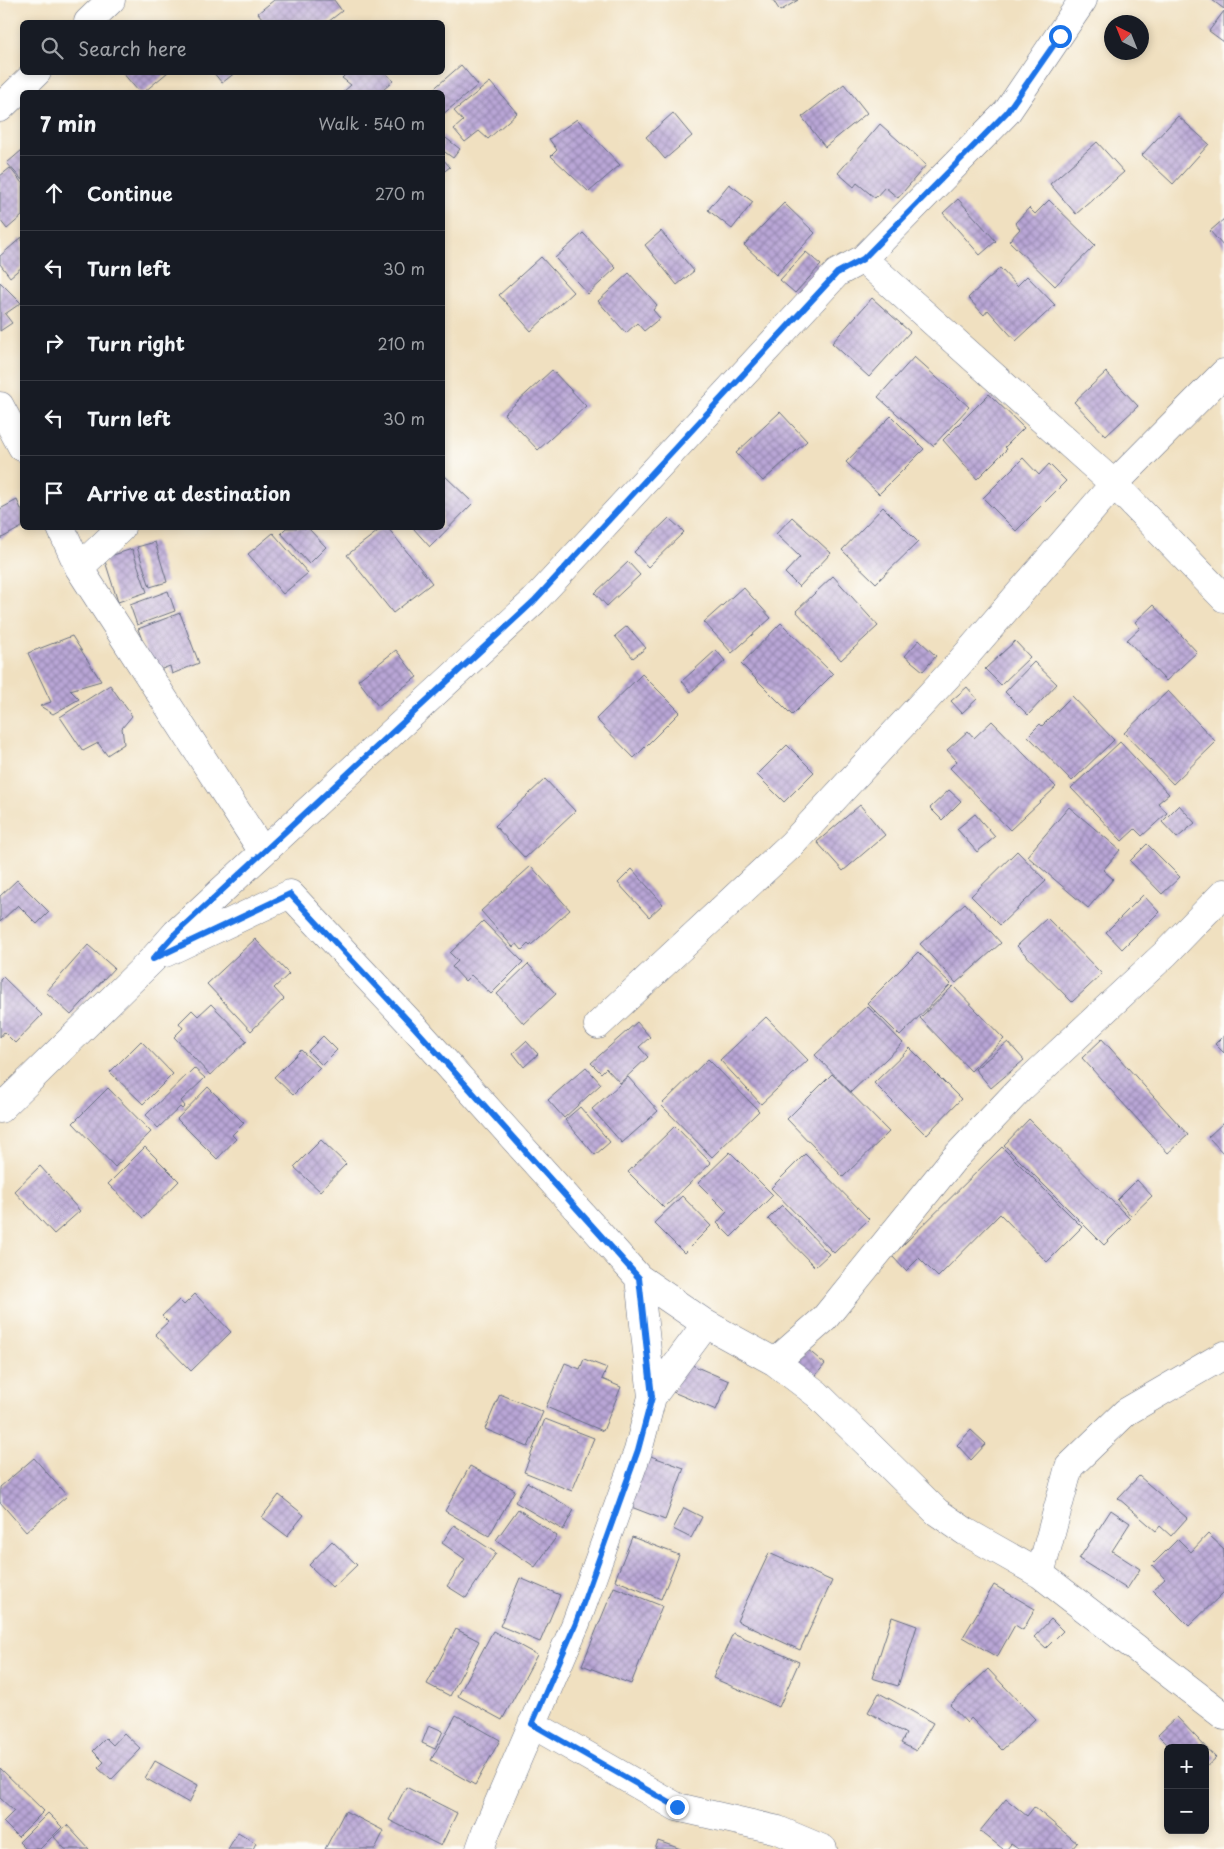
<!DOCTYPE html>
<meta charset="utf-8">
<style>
:root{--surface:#171b24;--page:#20242c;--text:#f1f3f6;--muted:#9ea1a6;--line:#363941}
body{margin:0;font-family:"Playpen Sans",sans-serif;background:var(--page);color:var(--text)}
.controls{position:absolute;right:15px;bottom:15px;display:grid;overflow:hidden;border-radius:8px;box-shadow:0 2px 8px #0003}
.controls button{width:45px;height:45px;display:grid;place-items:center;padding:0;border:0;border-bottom:1px solid var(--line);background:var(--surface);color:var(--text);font:25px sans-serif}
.compass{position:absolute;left:1104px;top:15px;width:45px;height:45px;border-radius:50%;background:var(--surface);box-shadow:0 2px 8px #0003;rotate:317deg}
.stop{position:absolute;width:15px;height:15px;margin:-11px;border:4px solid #1a73e8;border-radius:50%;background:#fff}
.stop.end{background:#1a73e8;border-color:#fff;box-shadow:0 1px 5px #0008}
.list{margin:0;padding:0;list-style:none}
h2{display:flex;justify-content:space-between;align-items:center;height:65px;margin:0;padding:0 20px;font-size:21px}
h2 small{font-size:16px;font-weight:400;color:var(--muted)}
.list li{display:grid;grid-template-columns:32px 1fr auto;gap:15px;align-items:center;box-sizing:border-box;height:75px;padding:0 20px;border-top:1px solid var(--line)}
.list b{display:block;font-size:19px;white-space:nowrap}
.list em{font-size:16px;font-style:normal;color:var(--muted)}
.icon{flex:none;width:28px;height:28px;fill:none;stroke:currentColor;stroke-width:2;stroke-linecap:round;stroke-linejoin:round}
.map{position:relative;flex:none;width:1224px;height:1849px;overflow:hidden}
.search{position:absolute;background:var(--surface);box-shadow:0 2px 8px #0003;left:20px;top:20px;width:425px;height:55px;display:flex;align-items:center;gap:12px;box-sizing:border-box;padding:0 18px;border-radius:8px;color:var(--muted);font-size:19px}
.panel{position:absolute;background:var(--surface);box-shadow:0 2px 8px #0003;left:20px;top:90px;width:425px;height:440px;border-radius:8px}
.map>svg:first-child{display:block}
</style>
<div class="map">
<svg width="1224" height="1849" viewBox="0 0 1224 1849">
<defs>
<pattern id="building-cross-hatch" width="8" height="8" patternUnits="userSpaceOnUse" patternTransform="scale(1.25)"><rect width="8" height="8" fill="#b9a6d6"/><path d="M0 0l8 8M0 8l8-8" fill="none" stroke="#9688b1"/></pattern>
</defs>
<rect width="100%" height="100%" fill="#fdfcf7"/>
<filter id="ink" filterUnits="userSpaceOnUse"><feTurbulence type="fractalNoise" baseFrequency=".02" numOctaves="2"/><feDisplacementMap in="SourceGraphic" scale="10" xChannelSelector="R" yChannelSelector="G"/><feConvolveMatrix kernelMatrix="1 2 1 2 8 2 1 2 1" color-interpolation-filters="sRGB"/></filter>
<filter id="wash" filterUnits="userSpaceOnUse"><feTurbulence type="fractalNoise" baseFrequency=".0096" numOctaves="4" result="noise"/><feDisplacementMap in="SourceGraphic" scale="20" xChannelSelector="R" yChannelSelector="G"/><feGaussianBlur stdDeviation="1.12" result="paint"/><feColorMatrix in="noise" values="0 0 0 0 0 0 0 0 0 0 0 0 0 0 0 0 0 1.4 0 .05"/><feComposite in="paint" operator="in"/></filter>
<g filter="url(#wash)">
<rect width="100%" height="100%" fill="#f0e0c0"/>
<g id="blocks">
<!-- building -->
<path fill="url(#building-cross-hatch)" d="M274 0H334L342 11 328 22H265L258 13Z
M773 0H798L780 11Z
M1212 0H1224V9Z
M1224 11V42L1209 31Z
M461 65 478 85 442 115V92H430Z
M122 72H168L144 92H139Z
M213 72H236L222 83Z
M348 72H385L393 81 381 92H343L351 85 342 78Z
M490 82 517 113 488 139 479 131 465 142 454 129 463 121 454 111Z
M844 84 867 113 825 147 802 117Z
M673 113 692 136 665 159 646 137Z
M1178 116 1209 144 1173 184 1142 155Z
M577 119 620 165 589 192 551 156 557 150 549 139Z
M880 124 926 165 898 198 885 187 875 198 857 183 854 187 838 173Z
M442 135 460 149 453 158 442 150Z
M1097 142 1124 172 1076 214 1050 184Z
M22 150V180L7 163Z
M442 158 450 167 442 173Z
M10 168 22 183V216L7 229 0 220V176Z
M729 184 753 202 732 229 708 210Z
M958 199 996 241 980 255 943 213Z
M1049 200 1095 245 1055 286 1009 241 1020 229 1015 223 1029 208 1035 214Z
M784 203 815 233 776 275 744 245Z
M1224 219V247L1210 231Z
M661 231 694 271 677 285 645 245Z
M583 233 616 268 588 294 555 258Z
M22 237V267L10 277 0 264V256Z
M806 252 821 265 795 293 780 280Z
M541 257 573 292 531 331 499 295Z
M1000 268 1017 286 1027 276 1055 305 1016 341 988 310 984 315 968 298Z
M629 273 657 305 653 310 660 318 644 331 637 323 626 333 598 301Z
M0 282 21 303 5 314 12 323 0 331Z
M872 298 910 332 869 377 832 343Z
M914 357 969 407 933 446 878 397Z
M552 370 586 406 538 450 504 414Z
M1106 372 1138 406 1106 436 1074 402Z
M989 394 1024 428 1005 447 1007 449 977 479 943 440Z
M780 412 807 441 763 481 736 453Z
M891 416 924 449 879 494 846 462Z
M1023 458 1039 475 1049 464 1066 481 1016 531 983 498Z
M442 473 473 503 430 547 413 528H442Z
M17 500 22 511V527L0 539V509Z
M883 507 918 542 876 583 842 550Z
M792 517 831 553 799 587 785 573 800 557 776 534Z
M669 518 684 532 648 567 634 552Z
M286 528H308L326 547 309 564 281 533Z
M382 528H388L432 583 393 613 347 555Z
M273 533 308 573 283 594 248 554Z
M155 542 167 582 150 587 137 547Z
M132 549 147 592 118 602 104 558Z
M628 562 640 575 607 606 595 593Z
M833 576 878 626 841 660 796 611Z
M743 587 771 618 732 653 704 622Z
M168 591 175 611 137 625 130 605Z
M1153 605 1197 652 1166 681 1127 640 1140 628 1135 622Z
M180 613 199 663 172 674 170 666 154 672 138 629Z
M781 623 833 674 792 715 741 664Z
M627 626 646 648 633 658 615 636Z
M72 636 101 681 70 690 79 699 53 714 40 706 51 702 28 653Z
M919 640 936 656 923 671 905 656Z
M1015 641 1030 657 1001 685 985 669Z
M396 650 417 677 378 706 358 680Z
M716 650 725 661 691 692 682 681Z
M1034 662 1057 684 1028 715 1005 692Z
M642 674 680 712 634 758 596 719Z
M110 685 132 716 122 728 124 744 107 755 98 743 83 751 60 717Z
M967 687 977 699 962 713 951 701Z
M1168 691 1216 742 1173 784 1124 733Z
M1072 696 1114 740 1072 781 1028 736 1040 724 1042 726Z
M992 721 1056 787 1010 830 950 768 957 761 947 750 968 731 974 738Z
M1120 742 1169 794 1158 803 1167 813 1142 836 1135 829 1122 841 1071 788Z
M787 745 814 772 784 802 757 775Z
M545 779 575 811 525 858 495 826Z
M949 790 961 801 942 820 930 808Z
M860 805 885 835 843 871 817 842Z
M1179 805 1195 823 1177 838 1162 822Z
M1069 807 1120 850 1103 870 1113 879 1088 908 1027 856Z
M975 814 995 837 977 852 957 829Z
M1147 844 1180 877 1162 894 1130 861Z
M1017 851 1046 881 1000 925 971 896Z
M531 866 570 910 530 946 528 944 522 950 517 944 513 947 481 911Z
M632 869 663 904 649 917 618 883Z
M17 880 49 912 37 924 18 905 0 922V896Z
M1143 895 1159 912 1122 949 1106 932Z
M965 903 1001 943 956 983 920 944Z
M1047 918 1102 974 1072 1002 1017 946Z
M483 921 523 962 491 994 471 975 465 981 452 967 458 961 450 953Z
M255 939 289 974 274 988 284 999 251 1031 207 984Z
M88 945 114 968 71 1015 46 992Z
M918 952 951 984 900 1036 867 1003Z
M528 964 556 994 524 1024 497 994Z
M3 977 42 1015 15 1043 4 1032 0 1037V980Z
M953 986 1004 1039 971 1071 920 1018Z
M211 1004 247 1041 210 1075 174 1037 183 1028 179 1023 192 1010 198 1016Z
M867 1006 903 1043 851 1092 815 1055Z
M766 1017 808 1060 761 1104 720 1060Z
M637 1022 650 1037 639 1047 648 1057 620 1083 606 1068 601 1073 591 1063Z
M1224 1035V1053L1215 1044Z
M323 1036 337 1050 322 1065 308 1051Z
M1102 1039 1188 1135 1168 1153 1082 1058Z
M141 1041 173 1074 143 1104 110 1072Z
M526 1041 538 1054 524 1067 513 1053Z
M1008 1042 1024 1060 991 1088 975 1069Z
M910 1048 961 1099 926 1135 874 1083Z
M301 1050 320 1068 293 1095 274 1077Z
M708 1059 759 1111 712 1157 661 1105Z
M586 1067 601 1084 564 1118 548 1100Z
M194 1068 205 1078 181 1101 185 1106 182 1109 180 1107 158 1128 146 1115Z
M832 1074 889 1132 843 1177 787 1119Z
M628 1077 658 1111 622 1143 592 1109Z
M208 1087 244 1123 232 1135 236 1139 217 1159 177 1119Z
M108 1088 151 1132 115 1167 73 1123Z
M580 1107 610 1142 595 1155 565 1120Z
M1029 1119 1130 1219 1104 1245 1004 1145Z
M1224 1122V1154L1208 1137Z
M675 1126 711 1163 664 1208 628 1172Z
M321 1140 346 1164 320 1191 294 1167Z
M145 1147 179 1181 143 1218 108 1184Z
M1002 1147 1082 1227 1047 1262 1000 1214 938 1277 919 1258 906 1271 892 1256Z
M730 1152 773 1195 731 1237 717 1223 727 1212 698 1183Z
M805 1154 869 1219 834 1253 771 1188Z
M40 1166 80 1211 54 1234 14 1191Z
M1137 1180 1152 1196 1131 1216 1117 1200Z
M682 1196 711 1226 684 1253 654 1223Z
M782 1205 829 1254 815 1267 768 1219Z
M195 1294 231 1332 191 1371 155 1334 168 1322 162 1316 179 1300 184 1305Z
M807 1349 825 1364 812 1380 794 1365Z
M584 1359 607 1368 602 1379 621 1387 603 1431 546 1407 565 1363 580 1369Z
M685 1362 729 1381 716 1410 673 1392Z
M500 1394 543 1412 528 1447 485 1429Z
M545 1419 594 1438 572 1491 524 1472Z
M971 1430 986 1444 971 1460 957 1445Z
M645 1454 684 1468 665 1520 626 1505Z
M34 1458 67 1496 26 1532 0 1502V1487Z
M470 1466 515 1490 489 1536 445 1511Z
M1139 1476 1187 1518 1171 1536 1160 1526 1156 1531 1118 1498Z
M527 1482 574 1510 563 1530 515 1502Z
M279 1495 304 1515 287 1536 262 1517Z
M684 1508 702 1517 691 1538 673 1529Z
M518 1509 557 1536 535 1567 496 1540Z
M1111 1510 1130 1523 1112 1551 1140 1569 1127 1589 1079 1559Z
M454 1525 496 1553 466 1598 447 1586 465 1559 442 1543Z
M1208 1534 1224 1549V1592L1189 1626 1153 1590 1165 1579 1152 1565 1178 1539 1191 1552Z
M632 1537 679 1555 661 1599 615 1580Z
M332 1541 357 1565 333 1588 309 1565Z
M769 1553 832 1581 800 1650 737 1621Z
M520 1578 560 1595 540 1642 500 1626Z
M994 1585 1035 1609 1023 1630 1015 1625 997 1657 963 1637Z
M614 1587 662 1606 631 1684 582 1665Z
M892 1617 917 1626 898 1686 872 1678Z
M1051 1619 1063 1631 1046 1648 1034 1637Z
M456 1629 479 1641 450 1696 427 1684Z
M493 1631 537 1655 502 1720 458 1696Z
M733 1633 799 1662 779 1707 713 1678Z
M988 1669 1035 1719 1002 1750 971 1718 967 1723 950 1705Z
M879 1693 933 1723 916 1751 901 1743 906 1734 868 1712Z
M456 1715 500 1740 475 1785 431 1760Z
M1177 1717 1216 1758 1205 1768V1748H1171L1158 1735Z
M429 1725 443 1731 435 1749 422 1743Z
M124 1733 141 1749 111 1780 98 1768 104 1762 93 1751 106 1738 113 1745Z
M155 1761 198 1785 189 1803 145 1778Z
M0 1768 44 1811 18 1837 3 1822 14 1811 0 1798Z
M406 1787 457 1813 441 1846 389 1820Z
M1006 1799 1027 1816 1034 1807 1077 1843 1072 1849H1018L1011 1844 1007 1849H1003L980 1831Z
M345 1811 384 1831 375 1849H325Z
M48 1813 62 1827 40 1849H26L19 1842Z
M67 1825 89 1849H65L54 1837Z
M238 1832 256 1843 253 1849H228Z
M658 1841 681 1849H655Z"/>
</g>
</g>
<g filter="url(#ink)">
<use href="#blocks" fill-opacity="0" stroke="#666d80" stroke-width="1"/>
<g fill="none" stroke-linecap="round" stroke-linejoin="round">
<!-- minor casing -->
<g stroke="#666d80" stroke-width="29">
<path id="minor" d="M88 22 111 0
M0 108 37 72
M863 259 1007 112 1083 0
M0 406 22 447
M61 528 79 568 263 852
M79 568 121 528
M165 953 290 894 414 1027 639 1278 652 1397 638 1451 576 1623 486 1832 480 1849
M598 1025 792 844 956 667 1114 484 1224 373
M0 1109 153 959 176 933 534 601 837 273 863 259 1114 484 1224 598
M639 1278 706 1324 775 1362 817 1394 937 1512 966 1532 1040 1574 1224 1716
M775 1362 824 1319 952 1161 1020 1089 1165 954 1224 893
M652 1397 706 1324
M1040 1574 1069 1467 1126 1412 1224 1355
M532 1724 677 1807 778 1830 823 1849"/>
</g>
<!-- minor -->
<use href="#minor" stroke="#fff" stroke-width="28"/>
</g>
</g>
<g fill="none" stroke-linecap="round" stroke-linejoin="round" filter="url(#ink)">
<!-- route -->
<path stroke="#1a73e8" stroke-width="6" d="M677 1807 532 1724 576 1623 638 1450 652 1397 639 1278 414 1027 290 894 153 959 176 933 534 601 837 273 863 259 1007 112 1060 36"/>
</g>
</svg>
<div class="controls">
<button>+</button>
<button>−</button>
</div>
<svg class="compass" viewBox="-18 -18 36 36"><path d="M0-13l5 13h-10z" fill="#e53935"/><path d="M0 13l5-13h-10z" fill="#9ea1a6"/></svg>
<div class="stop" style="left:1060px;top:36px"></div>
<div class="stop end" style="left:677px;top:1807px"></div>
<div class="search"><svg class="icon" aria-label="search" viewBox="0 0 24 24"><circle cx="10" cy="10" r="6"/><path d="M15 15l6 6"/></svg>Search here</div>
<section class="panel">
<h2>7 min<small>Walk · 540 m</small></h2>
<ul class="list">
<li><svg class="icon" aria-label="ahead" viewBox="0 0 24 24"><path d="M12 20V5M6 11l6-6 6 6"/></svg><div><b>Continue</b></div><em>270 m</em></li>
<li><svg class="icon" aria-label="left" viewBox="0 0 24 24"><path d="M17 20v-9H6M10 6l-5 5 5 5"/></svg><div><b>Turn left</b></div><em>30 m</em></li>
<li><svg class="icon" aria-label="right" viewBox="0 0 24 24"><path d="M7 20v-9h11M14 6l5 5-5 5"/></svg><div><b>Turn right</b></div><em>210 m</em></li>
<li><svg class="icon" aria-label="left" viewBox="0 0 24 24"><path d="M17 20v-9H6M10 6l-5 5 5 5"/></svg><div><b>Turn left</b></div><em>30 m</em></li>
<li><svg class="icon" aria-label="arrive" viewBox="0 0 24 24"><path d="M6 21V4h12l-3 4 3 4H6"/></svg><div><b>Arrive at destination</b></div></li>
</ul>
</section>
</div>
